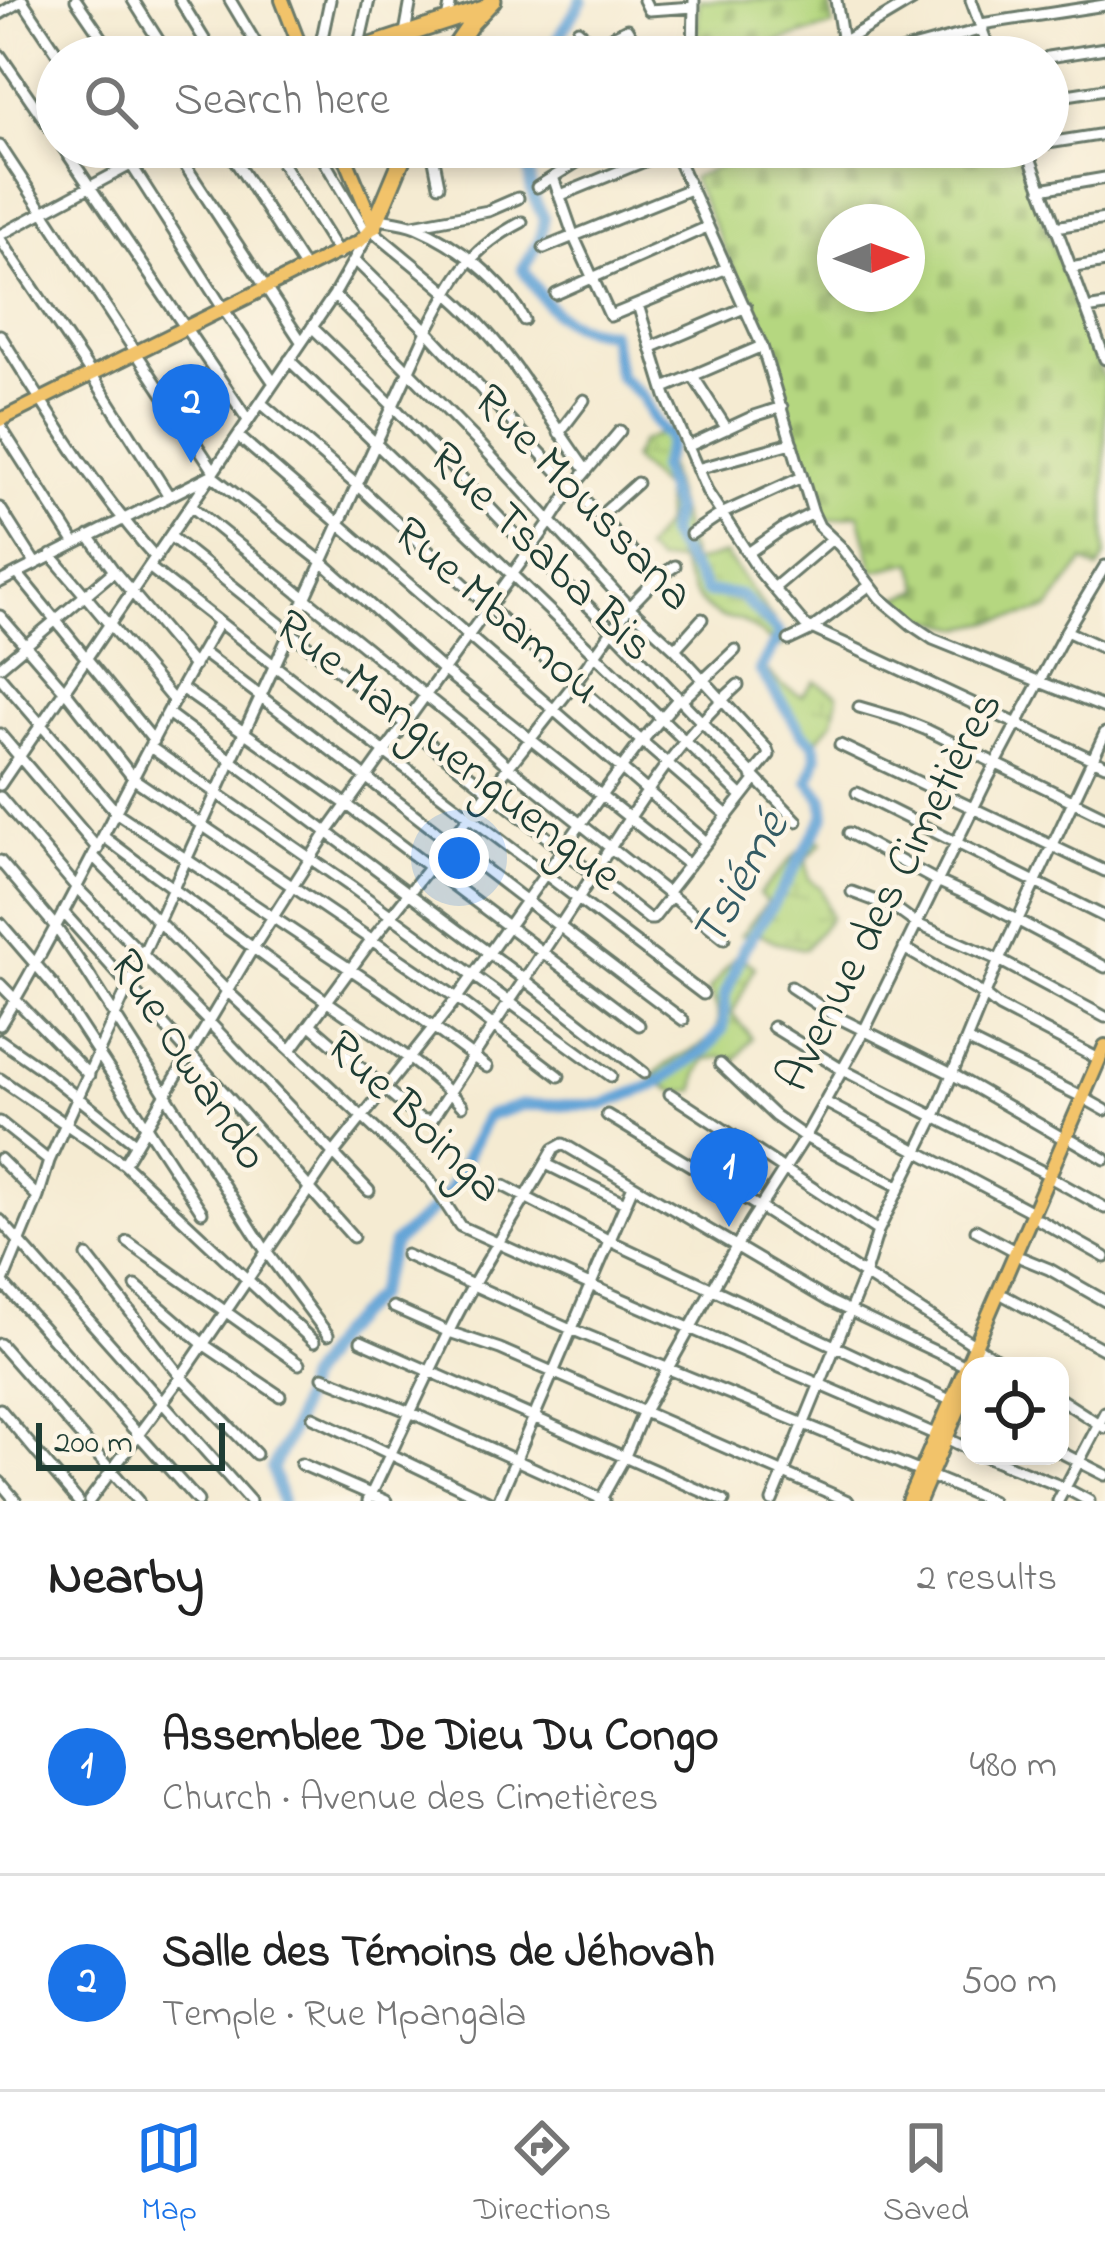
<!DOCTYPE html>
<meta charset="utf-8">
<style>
:root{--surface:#fff;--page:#f6f6f6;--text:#222;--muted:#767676;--line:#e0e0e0;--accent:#1a73e8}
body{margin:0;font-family:"Indie Flower",sans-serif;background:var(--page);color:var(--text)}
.controls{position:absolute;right:36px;bottom:36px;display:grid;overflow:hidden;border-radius:24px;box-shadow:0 6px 18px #0003}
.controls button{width:108px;height:108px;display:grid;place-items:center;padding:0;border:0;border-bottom:3px solid var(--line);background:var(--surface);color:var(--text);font:60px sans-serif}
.compass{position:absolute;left:817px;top:204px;width:108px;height:108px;border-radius:50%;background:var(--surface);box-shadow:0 6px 18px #0003;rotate:89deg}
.scale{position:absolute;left:36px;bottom:30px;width:189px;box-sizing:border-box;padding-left:12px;border:6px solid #1f3d34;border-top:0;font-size:33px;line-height:42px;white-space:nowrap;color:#1f3d34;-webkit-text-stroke:9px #fcf5e5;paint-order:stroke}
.you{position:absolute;left:459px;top:858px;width:42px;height:42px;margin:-30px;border:9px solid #fff;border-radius:50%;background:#1a73e8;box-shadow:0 0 0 18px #1a73e833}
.badge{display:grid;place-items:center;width:78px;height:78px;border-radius:50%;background:var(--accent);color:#fff;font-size:39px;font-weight:700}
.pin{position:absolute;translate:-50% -99px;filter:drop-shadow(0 3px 6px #0008)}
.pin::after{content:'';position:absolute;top:63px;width:42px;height:36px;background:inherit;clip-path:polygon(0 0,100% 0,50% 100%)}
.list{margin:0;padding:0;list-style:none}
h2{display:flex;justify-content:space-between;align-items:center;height:156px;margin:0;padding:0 48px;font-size:51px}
h2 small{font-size:39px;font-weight:400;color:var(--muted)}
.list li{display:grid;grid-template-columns:78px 1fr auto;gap:36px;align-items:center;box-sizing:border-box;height:216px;padding:0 48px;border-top:3px solid var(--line)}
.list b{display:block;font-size:45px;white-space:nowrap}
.list p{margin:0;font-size:39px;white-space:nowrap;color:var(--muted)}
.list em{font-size:39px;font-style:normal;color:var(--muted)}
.icon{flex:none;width:66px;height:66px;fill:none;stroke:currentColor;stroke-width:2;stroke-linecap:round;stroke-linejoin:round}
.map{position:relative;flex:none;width:1105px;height:1501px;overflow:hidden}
.search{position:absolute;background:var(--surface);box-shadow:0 6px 18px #0003;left:36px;right:36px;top:36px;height:132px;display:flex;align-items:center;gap:30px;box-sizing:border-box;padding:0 42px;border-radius:66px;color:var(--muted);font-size:45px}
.sheet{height:588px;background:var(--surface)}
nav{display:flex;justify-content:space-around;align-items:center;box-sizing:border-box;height:168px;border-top:3px solid var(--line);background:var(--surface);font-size:33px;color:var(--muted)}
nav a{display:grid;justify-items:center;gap:6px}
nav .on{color:var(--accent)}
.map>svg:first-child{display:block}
</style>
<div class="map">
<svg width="1105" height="1501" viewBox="0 0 1105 1501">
<defs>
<pattern id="wetland-marsh" width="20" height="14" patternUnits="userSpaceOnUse" patternTransform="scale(3)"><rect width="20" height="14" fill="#b5d780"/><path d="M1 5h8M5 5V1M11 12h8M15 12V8" fill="none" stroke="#9bb96f"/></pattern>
<pattern id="cemetery-stones" width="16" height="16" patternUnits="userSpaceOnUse" patternTransform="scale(3)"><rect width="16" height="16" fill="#b5d780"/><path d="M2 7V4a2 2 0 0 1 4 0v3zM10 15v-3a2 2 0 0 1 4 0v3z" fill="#9bb96f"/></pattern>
</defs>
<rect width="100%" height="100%" fill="#fcf5e5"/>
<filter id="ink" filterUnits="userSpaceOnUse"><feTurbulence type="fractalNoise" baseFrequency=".00833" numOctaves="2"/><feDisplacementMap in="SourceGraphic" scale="24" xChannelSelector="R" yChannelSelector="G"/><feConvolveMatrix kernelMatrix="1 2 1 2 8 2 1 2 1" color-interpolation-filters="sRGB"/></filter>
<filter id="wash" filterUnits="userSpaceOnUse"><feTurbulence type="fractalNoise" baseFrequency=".004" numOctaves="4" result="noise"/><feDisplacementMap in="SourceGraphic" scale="48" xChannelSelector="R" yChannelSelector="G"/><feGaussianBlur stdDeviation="2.7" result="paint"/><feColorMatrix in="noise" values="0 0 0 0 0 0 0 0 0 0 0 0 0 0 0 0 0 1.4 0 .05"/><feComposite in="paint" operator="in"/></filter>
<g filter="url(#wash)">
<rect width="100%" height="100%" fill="#f5ebd2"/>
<!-- wetland -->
<path fill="url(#wetland-marsh)" stroke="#6a8a5a" stroke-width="3" d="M673 428V448L667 464 693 563 725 554 786 637 782 647C766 641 755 626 739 620 733 618 726 619 720 617 697 607 687 582 679 561L657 562 644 550 665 523 664 490 632 459 641 442Z
M766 669 781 685 802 696 815 681 838 695 833 721 814 743 761 679Z
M812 836 822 842 806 860 809 879 821 888 831 917 805 949 777 943 761 934 741 935 767 902 759 894Z
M737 954 755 967 732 1014 752 1038 732 1065 723 1057 706 1059 698 1073 695 1091 675 1092 652 1078C679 1043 741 1052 709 990Z"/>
<!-- cemetery -->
<path fill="url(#cemetery-stones)" stroke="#6a8a5a" stroke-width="3" fill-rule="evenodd" d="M699 0H829L833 26 724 57H695Z
M976 37 983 57H905Z
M764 147H1016L1105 384V556L1098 570 1084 561 1048 610 963 628 912 615 892 600 921 590 913 562 874 571 859 514 825 521 819 510 768 344 692 178ZM835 222H907V294H835Z"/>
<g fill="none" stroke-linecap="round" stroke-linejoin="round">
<!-- river -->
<path stroke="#64a4d7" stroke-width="12" d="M547 57 582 0
M282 1501 272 1469 294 1425 306 1381 337 1334 376 1296 394 1243 436 1207 449 1191 487 1116 522 1105H602L654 1085 707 1049 723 1028 725 995 744 948 781 892 825 815 823 799 809 781 817 756 814 743 802 733 760 670 780 634 740 595 707 592 669 535 674 511 661 468 670 440 653 419 642 396 619 376 610 332C558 328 550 309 523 269L540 239 544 217C528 192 527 176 533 147"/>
</g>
</g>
<g filter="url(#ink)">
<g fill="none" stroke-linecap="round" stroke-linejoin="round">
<!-- minor casing -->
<g stroke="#6a7a6b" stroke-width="15">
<path id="minor" d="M22 0 60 57
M76 0 115 57
M133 0 169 57
M180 0 215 57
M230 0 264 57
M644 0 649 10 694 7
M836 0 843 43
M971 0 992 57
M0 14 23 0
M447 20 451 0
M981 24 1105 5
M578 30 589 40 599 57
M405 33 411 0
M594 46 627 29 643 57
M358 49 369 0
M0 55 57 138
M318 57 330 0
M693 57 694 0
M772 57 824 53 913 0
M879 57 983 29
M1048 57 1105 48
M1048 98 1105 89
M1048 143 1105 134
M0 146 214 471
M63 147 248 420
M120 147 224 310 274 383
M173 147 301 341
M226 147 306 270
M272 147 339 254
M1026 147 1105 359
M673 149 762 346 813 513 819 526 840 546 880 598 912 625 933 639 1105 708
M432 150 439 185
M404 154 444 147
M553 177 574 237 610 316 727 268
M537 187 601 147
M1041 189 1105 178
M561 195 674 149
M378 219C390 221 404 222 416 227 456 244 504 280 524 320
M413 225 488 211 518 198
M1055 227 1105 219
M372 230C410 263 452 293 486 331 524 373 552 424 586 470
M0 235 164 147
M0 239 92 375 169 496
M544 248 690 189
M355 260 427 331 657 578
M1070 268 1105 262
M556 294 707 227
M334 295 478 442 629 607 675 649 767 749 769 755 752 776
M638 305 666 396 708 493 760 572 805 625 1105 765
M1086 309 1105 306
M312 327 394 407 529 549 614 631 797 821
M0 335C48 412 95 490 156 558
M652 347 746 307
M289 360 742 796
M693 376 727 429
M664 388 762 346
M261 403 358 486 519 635 727 815
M0 426 74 542
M559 433 584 400
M238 436 706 842
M687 447 754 416 782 407
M697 469 792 443
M191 506 467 729 509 767 724 938
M0 508 35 563
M599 517 637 483
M691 534 721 514 802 477
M89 536 114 571 194 666
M170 536 649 919H653L671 896
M748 553 784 528 813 513
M51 555 174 701
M149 567 386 753 703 994
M17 573 154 741
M0 582 211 475 322 562 443 670 689 865
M774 588 832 539
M0 616 65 691 134 779 457 998 559 1076
M1066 631 1105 649
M789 640 810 630 869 586
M675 649 702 619
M202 652C363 773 521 899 683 1020
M0 667 114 571
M0 677 117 813 395 999 487 1067
M181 688 346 804 639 1025
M681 701 735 650
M859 707 900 719 925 729 1105 817
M169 714 525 980 644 1073
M0 734 98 849
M840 745 1105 871
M150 747 353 888 611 1076
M0 785 334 295 368 235 316 147
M857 793 1105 917
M0 797 77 888 209 1022 369 1191
M849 833 937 881 981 901 1105 967
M104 837C176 891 248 945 322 998 369 1032 423 1062 462 1106
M93 856 227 991 430 1180 460 1226 590 1285 937 1435
M0 861 55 926 87 972 267 1253 328 1335
M852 892 895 908 917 924 999 960 1105 1017
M667 893 756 779
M63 912 353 1237
M0 923 55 987 202 1212
M904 948 984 995 999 1007 1099 1059
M0 984 89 1075
M791 987 833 1015 952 1074 1066 1140
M0 1025C79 894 140 753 219 622
M311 1025 420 1119 431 1121C477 1049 526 978 573 906 623 829 669 747 738 685
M773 1027 841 1069 1049 1175
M0 1040 39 1067 135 1143
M967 1040 1082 1097
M291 1050 371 941 574 684 629 607 657 578 675 566
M720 1064 775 1116 805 1137 900 1187
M0 1079 124 1164 314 1342
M670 1094 878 1231
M1089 1101 1105 1110
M825 1102 1034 1213
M607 1115 759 1207 1007 1366
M0 1122 49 1161
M1073 1140 1105 1159
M0 1159 38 1197
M124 1164 253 948 328 831 550 522 572 488 620 431
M546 1164 625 1203
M1055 1180 1105 1208
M504 1186 608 1240 952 1401
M0 1220 250 1501
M1039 1220 1105 1257
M976 1230 1017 1252
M128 1242 299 1364
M406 1255 571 1329 921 1472
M87 1256 181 1377 256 1454
M1022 1258 1049 1269 1105 1301
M0 1280 198 1501
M136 1286 203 1344 280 1396
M0 1289 38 1197 49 1161 78 1097 427 331C455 279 467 250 522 222
M1005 1296 1105 1350
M393 1307 449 1332 500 1349 848 1501
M361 1341 724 1501
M0 1344 138 1501
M323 1377 412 1413 604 1500
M1060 1399 1105 1428
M0 1409 78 1501
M313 1417 488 1501
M946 1438 970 1450
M1060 1452 1105 1475
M985 1456 1065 1488 1089 1501
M301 1464 386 1501
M930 1476 991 1501
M0 1482 16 1501
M89 1501 181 1377 333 1154 457 998 600 797 641 742 678 699
M368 1501C395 1445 421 1389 448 1333 479 1269 520 1210 554 1149L563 1144 829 1301 968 1367
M498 1501 633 1186
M600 1501 625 1456 643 1413 712 1289 751 1221 805 1137 865 1029 984 786 1066 631 1105 566
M772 1501 864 1276 878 1231 935 1116 999 960 1105 733
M1058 1501 1105 1412"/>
</g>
<!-- major casing -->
<g stroke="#6a7a6b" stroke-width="18">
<path id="major" d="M282 0 304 57
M0 420 360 241 374 226 341 147
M908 1501 1105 1046
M919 1501 970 1383"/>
</g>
<!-- highway casing -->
<g stroke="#6a7a6b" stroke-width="21">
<path id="highway" d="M337 57 484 9
M448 57 472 22 493 0
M374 226 407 147"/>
</g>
<!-- minor -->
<use href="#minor" stroke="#fff" stroke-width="9"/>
<!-- major -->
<use href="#major" stroke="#f2c36a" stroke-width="12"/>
<!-- highway -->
<use href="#highway" stroke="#f2c36a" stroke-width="15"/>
</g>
</g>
<g text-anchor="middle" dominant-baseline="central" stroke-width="9" stroke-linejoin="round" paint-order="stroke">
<!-- street labels -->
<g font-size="48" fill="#1f3d34" stroke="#fcf5e5">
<text transform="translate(582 499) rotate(46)">Rue Moussana</text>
<text transform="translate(540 553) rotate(44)">Rue Tsaba Bis</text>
<text transform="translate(496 612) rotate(41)">Rue Mbamou</text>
<text transform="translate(447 752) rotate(38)">Rue Manguenguengue</text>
<text transform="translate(891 892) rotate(-63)">Avenue des Cimetières</text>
<text transform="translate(187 1061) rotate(57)">Rue Owando</text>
<text transform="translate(413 1118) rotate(44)">Rue Boinga</text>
</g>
<!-- water labels -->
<g font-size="51" font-style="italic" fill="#345c65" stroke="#fcf5e5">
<text transform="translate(742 881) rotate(-61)">Tsiémé</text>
</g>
</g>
</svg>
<div class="controls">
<button><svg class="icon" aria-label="locate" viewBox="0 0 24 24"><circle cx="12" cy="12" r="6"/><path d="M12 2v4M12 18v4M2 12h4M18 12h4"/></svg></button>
</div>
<svg class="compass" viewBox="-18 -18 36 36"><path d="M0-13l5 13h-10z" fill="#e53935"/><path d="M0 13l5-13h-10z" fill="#767676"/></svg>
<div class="scale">200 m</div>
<div class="you"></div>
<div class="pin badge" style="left:729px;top:1227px">1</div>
<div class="pin badge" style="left:191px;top:463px">2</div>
<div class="search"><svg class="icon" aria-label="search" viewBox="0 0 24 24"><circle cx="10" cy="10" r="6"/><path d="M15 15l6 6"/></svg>Search here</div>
</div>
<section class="sheet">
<h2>Nearby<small>2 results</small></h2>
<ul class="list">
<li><span class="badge">1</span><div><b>Assemblee De Dieu Du Congo</b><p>Church · Avenue des Cimetières</p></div><em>480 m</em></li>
<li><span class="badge">2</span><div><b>Salle des Témoins de Jéhovah</b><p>Temple · Rue Mpangala</p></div><em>500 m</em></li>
</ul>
</section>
<nav>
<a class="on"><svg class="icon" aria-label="map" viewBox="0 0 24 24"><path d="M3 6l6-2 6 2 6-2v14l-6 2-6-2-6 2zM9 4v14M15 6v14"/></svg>Map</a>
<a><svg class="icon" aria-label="directions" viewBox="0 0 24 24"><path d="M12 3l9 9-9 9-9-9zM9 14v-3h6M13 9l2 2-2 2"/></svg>Directions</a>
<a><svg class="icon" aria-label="saved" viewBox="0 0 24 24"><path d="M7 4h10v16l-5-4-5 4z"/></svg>Saved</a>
</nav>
